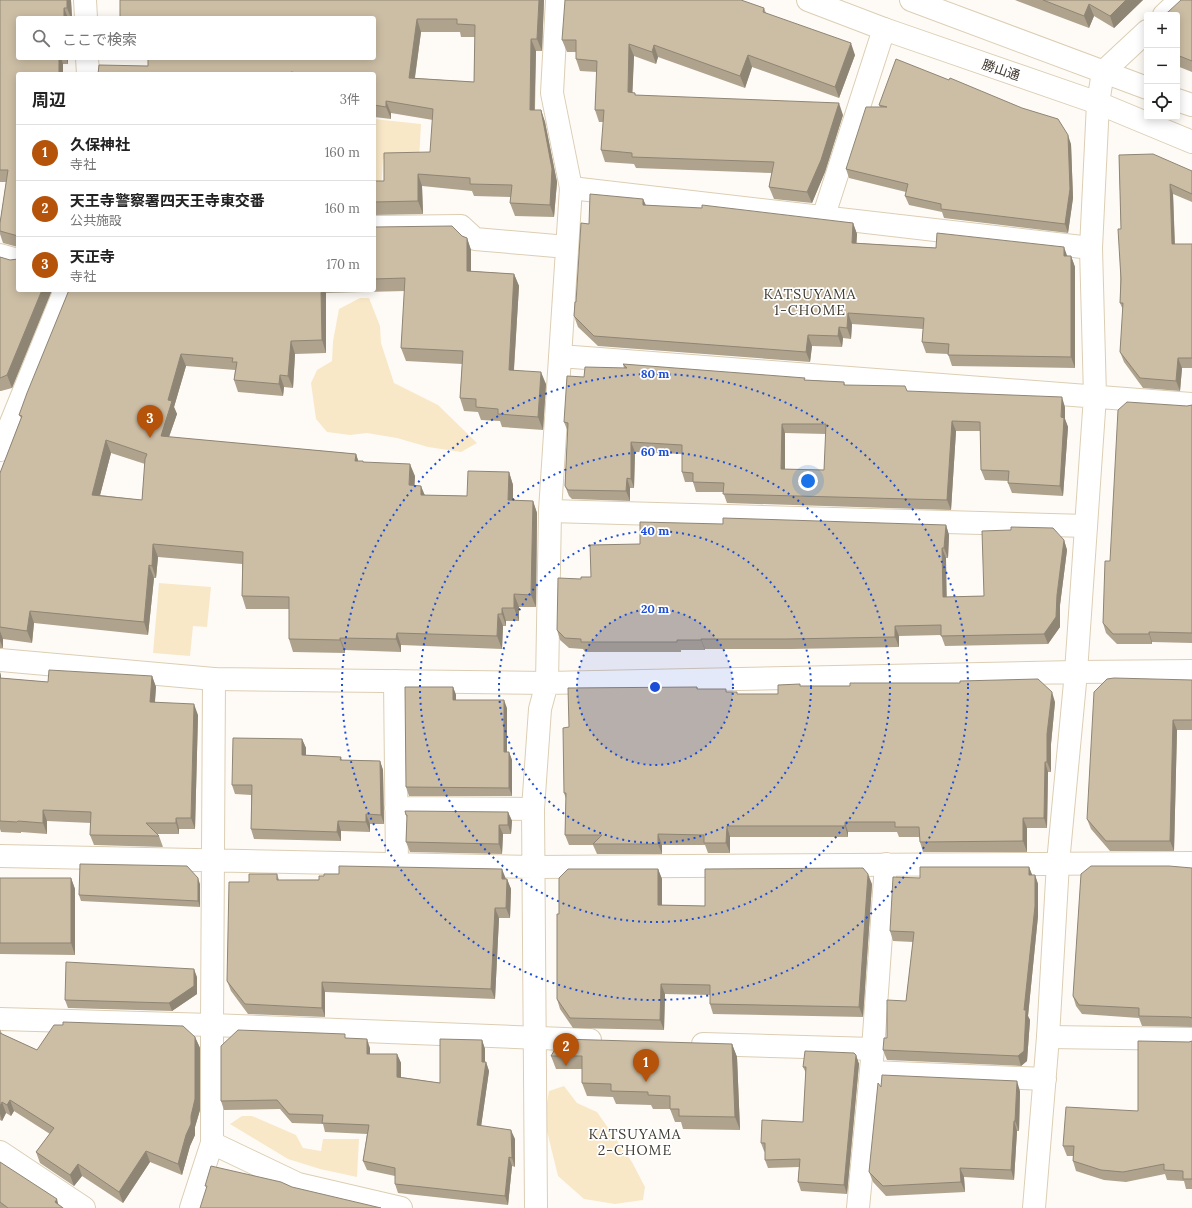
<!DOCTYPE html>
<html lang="ja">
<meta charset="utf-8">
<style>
:root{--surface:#fff;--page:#f2f2f2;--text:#222;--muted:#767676;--line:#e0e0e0;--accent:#b45309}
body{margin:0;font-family:Lora,"Noto Sans JP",serif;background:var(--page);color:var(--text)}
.controls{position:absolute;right:12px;top:12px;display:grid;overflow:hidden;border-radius:4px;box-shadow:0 2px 10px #0003}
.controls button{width:36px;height:36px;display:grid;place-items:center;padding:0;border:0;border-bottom:1px solid var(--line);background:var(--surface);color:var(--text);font:20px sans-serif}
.you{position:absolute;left:808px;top:481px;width:14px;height:14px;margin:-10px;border:3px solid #fff;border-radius:50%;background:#1a73e8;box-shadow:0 0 0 6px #1a73e833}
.badge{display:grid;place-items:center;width:26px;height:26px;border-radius:50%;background:var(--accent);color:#fff;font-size:13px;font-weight:700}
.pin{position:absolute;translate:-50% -33px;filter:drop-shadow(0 1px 2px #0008)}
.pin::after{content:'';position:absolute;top:21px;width:14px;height:12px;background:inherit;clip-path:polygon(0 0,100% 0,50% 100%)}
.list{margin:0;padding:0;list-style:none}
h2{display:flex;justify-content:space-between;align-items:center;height:52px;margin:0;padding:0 16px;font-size:17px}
h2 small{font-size:13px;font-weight:400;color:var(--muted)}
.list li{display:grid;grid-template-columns:26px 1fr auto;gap:12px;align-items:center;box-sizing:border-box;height:56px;padding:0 16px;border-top:1px solid var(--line)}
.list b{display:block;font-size:15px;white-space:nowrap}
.list p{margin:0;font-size:13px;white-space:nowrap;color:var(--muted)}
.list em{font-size:13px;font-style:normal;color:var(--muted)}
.icon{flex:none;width:22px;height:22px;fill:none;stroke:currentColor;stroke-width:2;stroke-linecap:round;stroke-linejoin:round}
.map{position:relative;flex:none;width:1192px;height:1208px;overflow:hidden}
.search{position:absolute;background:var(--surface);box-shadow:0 2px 10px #0003;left:16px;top:16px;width:360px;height:44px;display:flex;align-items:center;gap:10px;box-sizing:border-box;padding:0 14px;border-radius:4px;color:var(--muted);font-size:15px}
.panel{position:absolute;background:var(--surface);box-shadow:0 2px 10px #0003;left:16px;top:72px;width:360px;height:220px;border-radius:4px}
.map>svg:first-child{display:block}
</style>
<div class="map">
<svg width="1192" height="1208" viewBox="0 0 1192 1208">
<rect width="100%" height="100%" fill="#fefbf6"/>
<!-- green -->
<path fill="#f8e8c8" d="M374 119 421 124 419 160 383 159 380 207H374Z
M360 298H369L380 326 381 343 394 383 438 405 477 443 461 452 428 447 397 438 367 433 350 435 327 432 316 419 311 383 317 370 332 361 333 341 339 309Z
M159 583 211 587 207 627 193 626 190 656 153 653Z
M564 1086 577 1103 597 1112 632 1162 645 1187 643 1200 615 1204 584 1199 558 1176 544 1119 549 1091Z
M242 1116H252L296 1135 303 1148 321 1151 323 1139H359L357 1177 320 1169 288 1159 230 1124Z"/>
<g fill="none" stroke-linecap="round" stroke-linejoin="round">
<!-- minor casing -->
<g stroke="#dcceb4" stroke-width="24">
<path id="minor" d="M85 0 86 18
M1164 15 1180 0
M87 58 88 74
M823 218 884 29
M374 227 461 226 475 239 567 247
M0 255 18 260
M560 356 1192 404
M0 450 65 290
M395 681 397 864
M547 683 1076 672
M396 808 533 809
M0 856 533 867 1192 863
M871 1072 1045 1079
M212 1143 298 1184 401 1208
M191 1208 212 1143V1025L214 679
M536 1208 533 809 540 709 547 683 550 511 571 188 552 93 557 0
M1034 1208 1048 1037 1058 863 1076 672 1095 396 1091 248 1098 103 1103 72 1147 31"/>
</g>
<!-- tertiary casing -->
<g stroke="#dcceb4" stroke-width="24">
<path id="tertiary" d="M571 188 1091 248
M550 511 1086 526
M0 660 214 679 547 683
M1076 672 1192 671
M0 1019 212 1025 590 1040
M1048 1037 1192 1039
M703 1044 873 1049
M0 1152 84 1208
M858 1208 873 1049 886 864"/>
</g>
<!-- primary casing -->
<g stroke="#dcceb4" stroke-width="24">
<path id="primary" d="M808 0 884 29 1098 103 1192 142
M911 0 1147 88
M1177 100 1192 105"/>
</g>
<!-- minor -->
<use href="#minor" stroke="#fff" stroke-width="22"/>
<!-- tertiary -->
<use href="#tertiary" stroke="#fff" stroke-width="22"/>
<!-- primary -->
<use href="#primary" stroke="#fff" stroke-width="22"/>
</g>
<!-- wall -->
<path fill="#afa38e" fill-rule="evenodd" d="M0 0H71L72 18H18V58H68V64H63L18 74V247L3 243 0 234V223L6 182H0Z
M544 0 542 51H536L535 110H541L545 122 557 182 554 217 515 216 510 203 511 197 474 196 472 191 422 186 423 214 374 215V181H384L430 152 433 120 391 113V119L374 117V74H98L148 66 374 18ZM421 32H460L461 37H475L474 82 415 78Z
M1015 0H1143L1114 28 1094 16 1089 28Z
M1192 0V72L1177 66V15H1163Z
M764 8 766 13 855 55 839 98 752 67 745 88 658 57 656 64 634 56 632 93 636 95 843 115 825 172 812 203 774 199 769 187 772 173 636 168 634 164 605 162 601 150 604 122H599L595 110 597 72 580 71 576 59V52H567L562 40Z
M879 105 1071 144 1073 198 1068 233 944 218 942 212 909 205 905 196 906 192 849 178 846 169 880 107Z
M1119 155 1192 171V202L1173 194 1175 244H1192V368H1182L1180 391 1143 388 1124 362 1120 352 1123 310 1120 303 1121 229Z
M643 199 646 205 853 223 857 234 856 243 1071 256 1075 267V368L952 366 948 354 926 353 922 342 923 329 852 324 851 339 843 338 842 347 812 346 810 362 598 346 578 327 574 316 576 302Z
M374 227 462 236 467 238 471 250V271L514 274 519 286 514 370 546 384 543 430 502 427 500 421 481 420 478 412 464 411 460 398 462 364 406 361 401 348 405 291 326 293V353L295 354 293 388 284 387 283 396 238 392 234 380 235 370 186 366 174 407 177 414 169 437 356 454 358 461 415 476 414 485 425 495 467 496 509 472 513 485V500L533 501 537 513 536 607H519V621H506V626H503L502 649 401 645V652L345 650V653L293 652 289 639V609H246L242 596V564L158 557 156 578H154L148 635 34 623 32 643 3 639V648H0V473L21 418 19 415 69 290H374ZM111 453 145 464 142 500 100 495Z
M0 257 10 260 17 259 18 290H52L12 388 1 391H0Z
M623 364 805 380 844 382 845 385 1065 407V419L1068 427 1063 496 1012 493 1008 483 1009 481 985 480 981 470 980 431H956L951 510 727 503 723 492H696L693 482H685L682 472V454L635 452 634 488H630V501L572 499 569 496 565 486 568 432 564 422 624 368ZM785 433 826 434 824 470 785 469Z
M1192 405V643L1152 642V644H1117L1106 633 1103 623 1110 561 1187 406Z
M723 524 946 525 949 535 948 558H946V597L984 596 1064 540 1067 550 1060 605V627L1048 644 945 646 941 635 899 636V647L791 649H705V650H681V652H585L583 649 569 648 560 640 557 630 581 579 591 577 640 544Z
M0 672 1 676V678L48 682 152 676 156 687 155 702 198 715 195 829H179V834H157L159 836 163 847 94 845 90 835 91 823 47 821V834L21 832V833L1 832 0 829Z
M1192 680V730H1177L1174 851H1110L1091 829 1087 819Z
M800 686 1055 702 1051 744V772H1048L1047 828H1027V852H923L920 842V837H899L897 832H848V837H730V853H708L705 845H662V854H597L593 845H569L565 835 566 799 564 793 697 687 698 689 727 692 737 694H778Z
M453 687 456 695V700L507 708V752H509L512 760V796H409L406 787Z
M302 739 306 748V755L341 757 342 760 380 761 383 770 384 824H370V832L341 831V841L254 839 251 829V795L235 794 232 785Z
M508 812 512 821 511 834H503L502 854 410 852 406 842 407 818 406 815Z
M1029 867 1032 875H1035L1038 884V916L1028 1016 1030 1020 1027 1061 1021 1066 887 1060 883 1050 887 1038 906 1001 913 942 893 941 890 931 920 878Z
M1192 868V1027L1142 1026 1139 1018 1082 1014 1076 1006 1073 996Z
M658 869 662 879V905L705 906 872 884 863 1017 713 1014 710 1004V995L665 994 664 1030 573 1028 560 1009 557 999 559 914Z
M277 874 279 880 507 879 511 889 510 918H499L495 999 325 992V1017L248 1014 231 991 227 981 249 882Z
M0 878H71L75 889V955L0 954Z
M200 884V907L81 901 79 895Z
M197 977V994L172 1011 68 1008 65 1000Z
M0 1029 2 1034 37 1050 195 1037 200 1048V1110L195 1127V1135L190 1146 182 1175 150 1162 123 1203 82 1176 74 1186 40 1163 36 1152 50 1134 14 1111 11 1116 6 1113 2 1121 0 1120Z
M347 1038 370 1048V1054H397L401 1063V1077L440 1083 482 1040 485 1049V1062H486L489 1071 481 1126 515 1139V1167L512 1166 508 1205 398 1193 395 1184V1176L367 1170 363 1161 367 1134 325 1132 323 1124 292 1123 280 1109 224 1110 221 1101Z
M1192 1041V1189H1186L1184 1181 1167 1180 1165 1174 1126 1182 1104 1180 1076 1171 1073 1161V1156H1067L1063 1146 1138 1111 1189 1042Z
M732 1044 737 1057 740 1130 683 1129 681 1122H675L670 1109H653L651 1105 616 1104 613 1097 587 1096 582 1083V1069H556L551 1056Z
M856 1055 859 1064 847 1194 801 1191 798 1182 799 1167 768 1168 765 1160V1152L764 1151 761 1143 803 1122 806 1073 803 1067Z
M881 1087 1020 1091 1019 1131H1017L1014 1180 964 1177 965 1192 886 1196 873 1182 869 1172Z
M0 1162 59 1205 63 1208H0Z"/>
<!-- shaded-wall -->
<path fill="#8f8574" d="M67 0H71L72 18H71L67 8Z
M539 0H544L542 51 537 39Z
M1126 0H1143L1114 28 1110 16Z
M1089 4 1094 16 1089 28 1084 16Z
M64 8 68 18H64Z
M417 19 421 32 413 90 409 78Z
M531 39 536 51 534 122 530 110Z
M851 43 855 55 839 98 835 87Z
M629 44 634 56 632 104 628 92Z
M654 45 658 57 656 64 652 52Z
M748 55 752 67 745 88 740 76Z
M59 58H61L63 64V74H59Z
M66 58H68V64Z
M386 101 391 113V119L386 107Z
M839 103 843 115 825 172 812 203 807 192Z
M541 110 545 122 557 182 554 217 550 205Z
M1068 135 1071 144 1073 198 1068 233 1065 224Z
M418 174 422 186 423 214 418 201Z
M1170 184 1173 194 1175 254 1172 244Z
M643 199 647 209 643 205Z
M853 223 857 234 856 254 852 243Z
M467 238 471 250V284L467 271Z
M1064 247 1068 258 1064 256Z
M1071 256 1075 267V368L1071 357Z
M514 274 519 286 513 382 509 370Z
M42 290H52L12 388 7 375Z
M321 290H325L326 293V353L322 340Z
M848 313 852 324 851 339 847 328Z
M839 327 843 338 842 347 838 336Z
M808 335 812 346 810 362 806 352Z
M291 341 295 354 293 388 288 376Z
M181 354 186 366 174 407 177 414 165 448 161 436 168 400Z
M1178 358 1182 368 1180 391 1176 381Z
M541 372 546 384 543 430 538 417Z
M280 375 284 387 283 396 279 384Z
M1062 397 1065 407V419L1068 427 1063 496 1060 486Z
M952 421 956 431 951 510 947 500Z
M782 424 785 433V479L781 469Z
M106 440 111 453 97 507 92 495Z
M631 442 635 452 634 488 631 479Z
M356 454 360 466 355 461Z
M410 464 415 476 414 498 409 485Z
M509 472 513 485V512L508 500Z
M627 478 630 488V501L626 491Z
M421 486 426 498 421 495Z
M533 501 537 513 536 607 531 595Z
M946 525 949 535 948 558 944 548Z
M1064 540 1067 550 1060 605V627L1048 644 1044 634 1057 595Z
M153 544 158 557 156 578 152 566Z
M942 548 946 558 947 607 943 597Z
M149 565 154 578 148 635 144 622Z
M514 594 519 607V621L514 608Z
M502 608 506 621V626L502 614Z
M30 611 34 623 32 643 27 631Z
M498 614 503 626 502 649 497 636Z
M895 626 899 636V647L895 637Z
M0 631 3 639V648L0 641Z
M1149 632 1152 642V644L1149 634Z
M397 633 401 645V652L396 639Z
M340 638 345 650V653L340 640Z
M701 639 705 649V650L701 640Z
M0 672 1 676V689L0 687Z
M152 676 156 687 154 712 150 702Z
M453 687 456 695V708L453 700Z
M1052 692 1055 702 1051 744V772L1047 762V734Z
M504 700 507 708V760L504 752Z
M194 704 198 715 195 829 191 818Z
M1173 720 1177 730 1174 851 1170 841Z
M302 739 306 748V765L302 755Z
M509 752 512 760V796L509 788Z
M380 761 383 770 384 824 381 815Z
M1045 762 1048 772 1047 828 1044 818Z
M43 810 47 821V834L43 823Z
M508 812 512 821 511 834 508 825Z
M366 814 370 824V832L366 822Z
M176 818 179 829V834L176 823Z
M1023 818 1027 828V852L1023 841Z
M338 821 341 831V841L337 832Z
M845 822 848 832V837L845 826Z
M499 825 503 834 502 854 499 844Z
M727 826 730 837V853L726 843Z
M658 834 662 845V854L658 844Z
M1029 867 1033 877 1029 875Z
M502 869 506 879H502Z
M658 869 662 879V915L658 905Z
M868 874 872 884 863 1017 859 1007Z
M1035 875 1038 884V916L1028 1016 1030 1020 1027 1061 1021 1066 1018 1056 1024 1010Z
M71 878 75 889V955L71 943Z
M198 878 200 884V907L198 901Z
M507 879 511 889 510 918 506 908Z
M495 908 499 918 495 999 491 989Z
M194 969 197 977V994L172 1011 169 1003Z
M322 982 325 992V1017L322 1008Z
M661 984 665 994 664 1030 660 1020Z
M195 1037 200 1048V1110L195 1127V1135L190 1146 182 1175 178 1164Z
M367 1039 370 1048V1063L367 1054Z
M482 1040 485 1049V1066L486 1062 489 1071 480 1134 477 1125 482 1062Z
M732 1044 737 1057 740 1130 735 1117Z
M397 1054 401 1063V1086L397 1077Z
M856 1055 859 1064 847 1194 844 1185Z
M1017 1081 1020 1091 1019 1131 1015 1121Z
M10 1100 14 1111 11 1116 7 1105Z
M2 1102 6 1113 2 1121 0 1114V1106Z
M1014 1121 1017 1131 1014 1180 1011 1170Z
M511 1130 515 1139V1167L512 1158Z
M146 1151 150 1162 123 1203 119 1192Z
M509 1157 512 1166 508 1205 505 1196Z
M78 1164 82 1176 74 1186 70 1175Z
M960 1168 964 1177 965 1192 961 1182Z
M57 1199 59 1207 55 1202Z"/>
<!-- building -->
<path fill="#ccbea5" stroke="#8f8574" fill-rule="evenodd" d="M0 0H67V8H64V18H18V58H59V74H18V236L0 231V223L8 170H0Z
M120 0H539L537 39H531L530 110H541L552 169 550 205 510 203 512 185 470 184V178L418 174V201L374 202V181H384V153L430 152 433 109 386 101V107L374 105V74H302L291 72V74H98L99 65 148 66V58H374V18H120ZM417 19H457V24L475 25 474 82 409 78Z
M565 0H741L764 8 763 12 851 43 835 87 748 55 740 76 654 45 652 52 629 44 628 92 635 93V95L839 103 821 160 807 192 769 187 774 162 632 157V153L601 150 604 110H595L597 61 576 59V40H562Z
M1043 0H1126L1110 16 1089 4 1084 16Z
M1181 0H1192V61L1177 55V15H1157H1163L1168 12Z
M896 59 949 80 950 78 1022 108 1058 119 1068 135 1070 189 1065 224 941 209V204L905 196 908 184 846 169 866 107H887L879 105Z
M1153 154 1192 171V194L1170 184 1172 244H1192V358H1178L1176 381 1140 378 1120 352 1123 303H1120L1121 279 1118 229H1121L1119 155Z
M590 194 643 199V205L702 208V205L853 223 852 243 936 248 937 233 1064 247V256H1071V357L948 355 949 344 922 342 924 318 848 313 847 328 839 327 838 336 808 335 806 352 594 336 574 316 575 302H576L581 223 589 224Z
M452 226 462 236 467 238V271L514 274 509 370 541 372 538 417 498 414V409L476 407V399L460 398 463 351 401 348 405 278 374 279V227Z
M0 257 10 260 18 259V290H42L7 375 0 378Z
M69 290H321L322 340 291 341 288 376 280 375 279 384 234 380 237 362H232L233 358 181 354 168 400 172 401 161 436 356 454 355 461H363V462L410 464 409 485 421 486V495L467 496 468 471 509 472 508 500 533 501 531 595 514 594V608H502V614H498L497 636 397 633 396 639 340 638V640L289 639V597L242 596 243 552 153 544 152 566 149 565 144 622 30 611 27 631 0 627V473L22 416 19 415 27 393ZM106 440 147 454 145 459 142 500 92 495Z
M623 364 805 378 804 380 844 382V385L905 386 907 391 1062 397 1061 417 1064 418 1060 486 1008 483 1009 471 981 470 980 422 952 421 947 500 723 494 724 483 693 482V473L682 472V445L631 442V479L627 478 626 491 568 490 565 486 568 423 564 422 567 376 584 377 585 367 627 368ZM782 424H826L824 470 781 469Z
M1127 402 1187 406 1192 405V633L1149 632V634H1113L1103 623 1105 561H1110L1118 410Z
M723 518 946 525 944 548H942L943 597 984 596 982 531 1011 530V527L1053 528 1064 540 1057 595 1056 617 1044 634 941 636V625L895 626V637L787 639H701V640H677V642H581V639L565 638 557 630 558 578 581 579V577H591L590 545 640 544V522L723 524Z
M49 670 152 676 150 702 194 704 191 818H176V823H146L159 836 90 835 91 812 43 810V823L18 821 17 822 0 821V678L48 682Z
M1114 678 1192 680V720H1173L1170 841H1106L1087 819 1094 692 1107 679Z
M1038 679 1052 692 1047 734V762H1045L1044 818H1023V841L920 842 919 827H895V822H845V826H727L726 843H704V835L658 834V844H593L602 835H565L566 793H564L563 728 569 727 568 688 697 687V689H726V692H737V694H778V685L800 684V686H850V683H960V681Z
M405 687H453V700H504V752H509V788L406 787Z
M233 738 302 739V755L341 757 340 760 380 761 381 815 366 814V822L338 821 337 832 251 829 252 785H232Z
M405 811 508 812V825H499V844L406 842 407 815H406Z
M80 864 187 866 198 878V901L79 895Z
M339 866 502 869V879H507L506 908H495L491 989 322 982V1008L245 1004 227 981 229 882H249V874H277V880H319V876H324V874H339Z
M1091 866H1169L1192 868V1018L1189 1017 1139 1016V1008L1079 1005 1073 996 1081 874Z
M920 867H1029V875H1035V906L1024 1010H1026L1024 1051 1018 1056 883 1050 884 1038H887V1000L906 1001 914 932 890 931 893 877 920 878Z
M863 868 868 874 859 1007 710 1004V985L661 984 660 1020 570 1018 557 999V914H559V878L568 869H658V905L705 906V869Z
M0 878H71V943H0Z
M66 962 194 969V986L169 1003 65 1000Z
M63 1022 183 1026 195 1037V1099L191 1116V1124L186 1135 178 1164 146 1151 119 1192 78 1164 70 1175 36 1152 54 1128 10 1100 7 1105 2 1102 0 1106V1033L37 1050 54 1025H63Z
M238 1030 345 1034V1038L367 1039V1054H397V1077L440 1083V1039L482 1040V1062H486L477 1125 511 1130 512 1158 509 1157 505 1196 395 1184V1168L363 1161 369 1125 322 1123 323 1115 289 1114 277 1100 221 1101V1046Z
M561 1039 732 1044 735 1117 679 1116V1109H670V1096L648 1095V1092L611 1091V1084L582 1083V1056H551Z
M1138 1041 1189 1042 1192 1041V1179H1183V1171L1164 1170V1164L1123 1172 1101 1170 1073 1161 1074 1146H1063L1066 1107 1138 1111Z
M805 1051 854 1053 856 1055 844 1185 798 1182 800 1159 765 1160V1143H761L762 1120 803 1122 806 1067H803Z
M882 1075 1017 1081 1015 1121H1014L1011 1170 960 1168 961 1182 883 1186 869 1172 878 1083 881 1087Z
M0 1162 57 1199 55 1202 63 1208H8L0 1202Z
M211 1166 281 1182 292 1187 381 1208H200L207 1186H205Z"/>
<!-- distance rings -->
<circle cx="655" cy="687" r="78" fill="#1d4ed8" fill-opacity=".12"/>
<g fill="none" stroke="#1d4ed8" stroke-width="2" stroke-dasharray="2 4">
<circle cx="655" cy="687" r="78"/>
<circle cx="655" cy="687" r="156"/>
<circle cx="655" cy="687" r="235"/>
<circle cx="655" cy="687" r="313"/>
</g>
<g text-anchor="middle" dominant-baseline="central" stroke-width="3.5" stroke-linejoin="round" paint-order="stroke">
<!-- street labels -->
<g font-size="13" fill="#3e382e" stroke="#fff">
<text transform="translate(1001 70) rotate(19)">勝山通</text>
</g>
<!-- neighbourhood labels -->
<g font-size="14" letter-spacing="1" fill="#3e382e" stroke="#fff">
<text x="810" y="294">KATSUYAMA<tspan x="810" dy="16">1-CHOME</tspan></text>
<text x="635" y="1134">KATSUYAMA<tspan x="635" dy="16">2-CHOME</tspan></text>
</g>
</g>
<circle cx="655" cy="687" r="6" fill="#1d4ed8" stroke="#fff" stroke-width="2"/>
<g font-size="12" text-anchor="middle" font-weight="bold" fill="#1d4ed8" stroke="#fff" stroke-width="3.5" stroke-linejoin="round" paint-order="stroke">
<text x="655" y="378">80 m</text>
<text x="655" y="456">60 m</text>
<text x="655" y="535">40 m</text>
<text x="655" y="613">20 m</text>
</g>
</svg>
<div class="controls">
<button>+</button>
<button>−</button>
<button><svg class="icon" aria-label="locate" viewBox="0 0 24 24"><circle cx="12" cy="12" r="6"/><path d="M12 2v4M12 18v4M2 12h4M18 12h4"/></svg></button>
</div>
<div class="you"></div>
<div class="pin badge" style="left:646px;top:1082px">1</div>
<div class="pin badge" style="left:566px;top:1066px">2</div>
<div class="pin badge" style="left:150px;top:438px">3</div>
<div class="search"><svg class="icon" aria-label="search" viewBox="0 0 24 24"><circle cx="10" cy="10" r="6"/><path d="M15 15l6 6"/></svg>ここで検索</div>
<section class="panel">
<h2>周辺<small>3件</small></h2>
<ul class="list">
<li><span class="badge">1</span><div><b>久保神社</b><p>寺社</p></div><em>160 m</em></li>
<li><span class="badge">2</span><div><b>天王寺警察署四天王寺東交番</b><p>公共施設</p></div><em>160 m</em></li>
<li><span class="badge">3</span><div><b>天正寺</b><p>寺社</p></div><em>170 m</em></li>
</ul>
</section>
</div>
